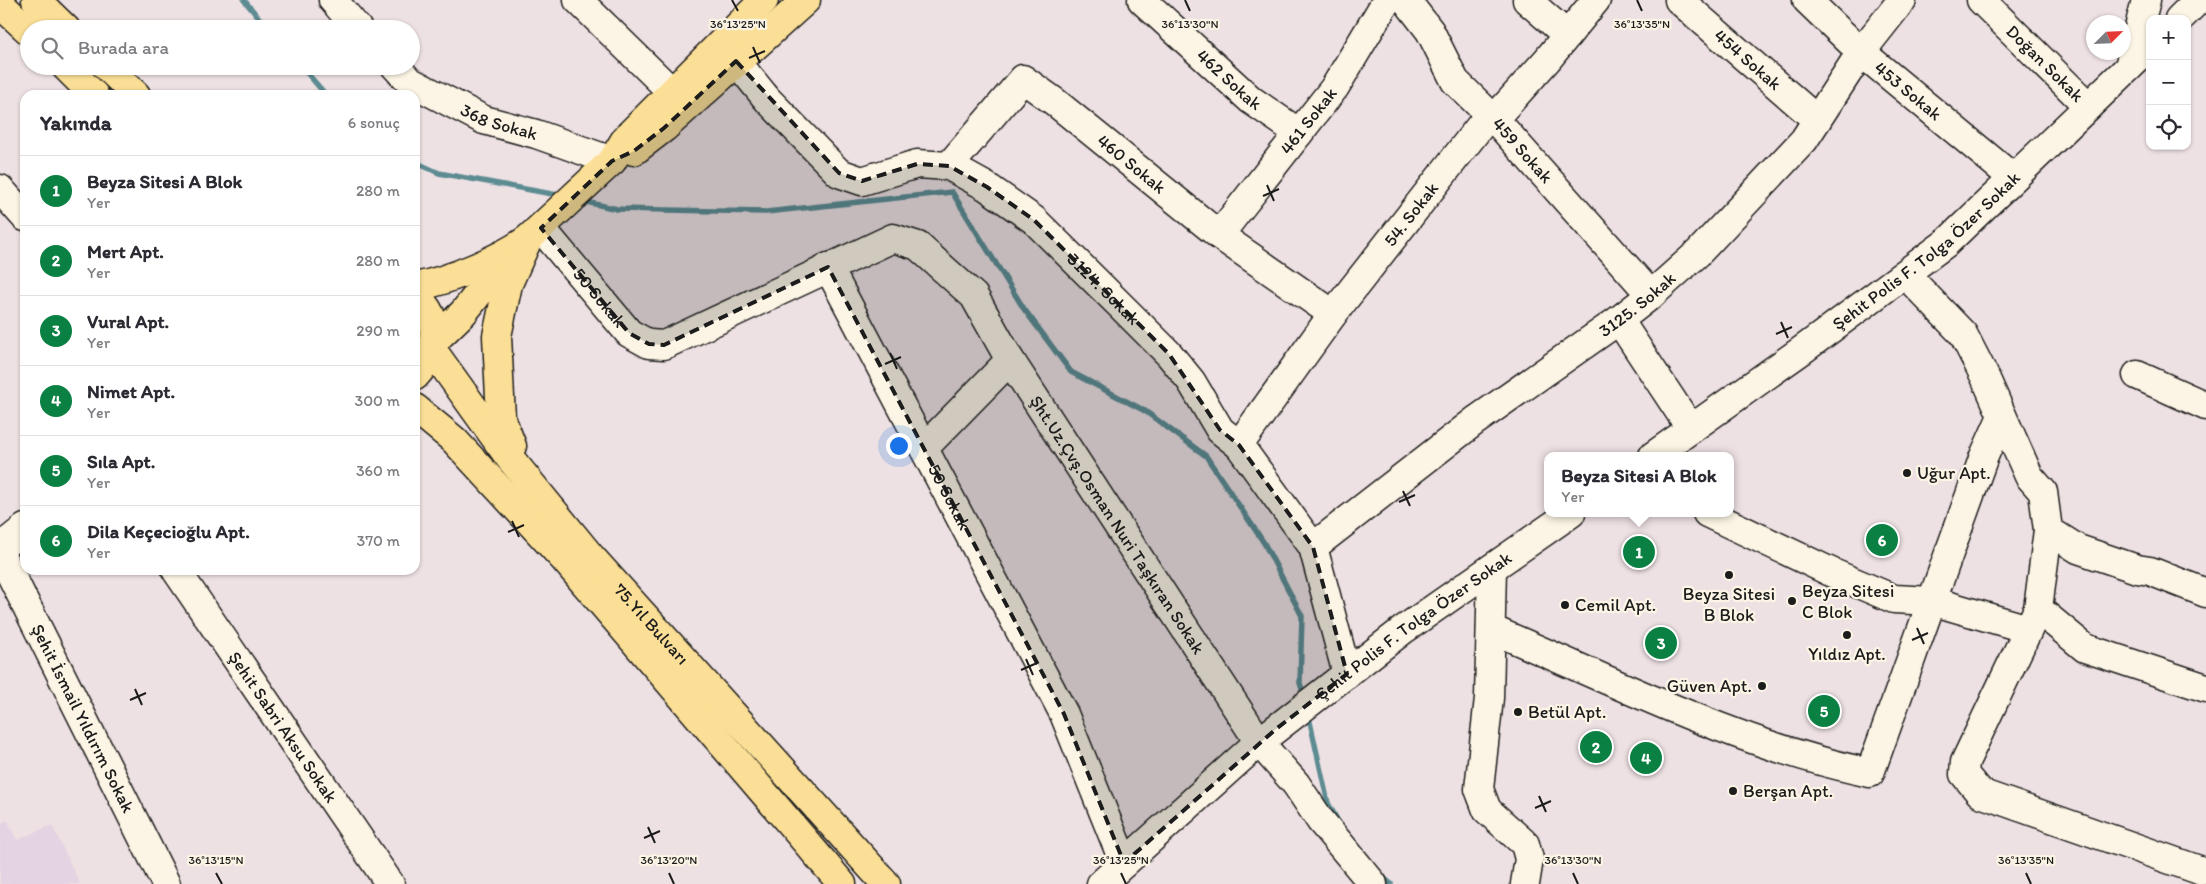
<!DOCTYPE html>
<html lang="tr">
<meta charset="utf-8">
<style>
:root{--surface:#fff;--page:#f7f7f7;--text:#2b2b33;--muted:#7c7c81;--line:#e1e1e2;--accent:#0b8043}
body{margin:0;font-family:Itim,sans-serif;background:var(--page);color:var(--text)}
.controls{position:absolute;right:15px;top:15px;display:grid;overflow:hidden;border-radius:10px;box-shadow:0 1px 4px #0004}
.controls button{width:45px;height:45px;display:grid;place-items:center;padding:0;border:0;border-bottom:1px solid var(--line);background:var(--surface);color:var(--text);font:25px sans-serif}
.compass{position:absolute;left:2086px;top:15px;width:45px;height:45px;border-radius:50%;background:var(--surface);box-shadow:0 1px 4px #0004;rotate:66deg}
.you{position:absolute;left:898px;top:445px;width:18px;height:18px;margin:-12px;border:4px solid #fff;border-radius:50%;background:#1a73e8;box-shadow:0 0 0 8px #1a73e833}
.badge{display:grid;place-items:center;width:32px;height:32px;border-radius:50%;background:var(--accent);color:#fff;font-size:16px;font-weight:700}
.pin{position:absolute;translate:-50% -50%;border:2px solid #fff;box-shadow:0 1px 5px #0006}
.popup{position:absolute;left:1544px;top:452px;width:190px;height:65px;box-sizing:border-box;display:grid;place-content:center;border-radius:10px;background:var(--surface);filter:drop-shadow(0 1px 4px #0005);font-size:16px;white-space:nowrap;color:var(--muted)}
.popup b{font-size:19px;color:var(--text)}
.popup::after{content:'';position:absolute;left:50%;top:100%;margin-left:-10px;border:10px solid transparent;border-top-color:var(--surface)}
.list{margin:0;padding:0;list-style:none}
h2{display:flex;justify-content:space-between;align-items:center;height:65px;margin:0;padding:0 20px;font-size:21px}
h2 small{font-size:16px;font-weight:400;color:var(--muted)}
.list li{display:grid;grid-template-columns:32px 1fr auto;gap:15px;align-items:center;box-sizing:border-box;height:70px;padding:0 20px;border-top:1px solid var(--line)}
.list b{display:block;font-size:19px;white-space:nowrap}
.list p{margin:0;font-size:16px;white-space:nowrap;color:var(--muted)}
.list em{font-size:16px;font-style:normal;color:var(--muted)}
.icon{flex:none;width:28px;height:28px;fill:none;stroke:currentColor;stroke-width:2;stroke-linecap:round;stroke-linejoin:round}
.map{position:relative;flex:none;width:2206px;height:884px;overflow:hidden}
.search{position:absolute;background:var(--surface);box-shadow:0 1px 4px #0004;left:20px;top:20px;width:400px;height:55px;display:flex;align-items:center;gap:12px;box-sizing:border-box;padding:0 18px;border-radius:28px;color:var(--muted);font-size:19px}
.panel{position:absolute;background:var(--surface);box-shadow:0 1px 4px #0004;left:20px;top:90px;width:400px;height:485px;border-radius:15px}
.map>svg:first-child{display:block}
</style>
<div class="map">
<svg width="2206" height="884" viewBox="0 0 2206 884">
<rect width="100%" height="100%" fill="#eee1e3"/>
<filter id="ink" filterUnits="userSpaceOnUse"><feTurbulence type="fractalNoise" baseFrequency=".02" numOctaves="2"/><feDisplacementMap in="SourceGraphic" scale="10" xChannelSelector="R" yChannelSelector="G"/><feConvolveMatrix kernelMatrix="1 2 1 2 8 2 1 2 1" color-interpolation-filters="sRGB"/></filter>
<g filter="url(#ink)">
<!-- built -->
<path fill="#e4d3e2" d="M7 820 17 840 52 825 80 884H0V824Z"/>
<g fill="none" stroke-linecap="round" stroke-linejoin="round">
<!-- stream -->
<path stroke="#5c8c92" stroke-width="5.5" d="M244 0 268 29
M301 66 326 95
M415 162 439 173 563 196
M582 201 617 209 766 212 952 192 1024 309 1071 372 1145 411 1206 456 1264 543 1302 616 1300 683 1304 696
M1308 713 1328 803 1339 823
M1380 875 1391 884"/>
<!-- minor casing -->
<g stroke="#1c1c1c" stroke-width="31">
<g id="minor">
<path d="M333 0 358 29"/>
<path d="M578 0 672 92"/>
<path id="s1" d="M1142 0 1251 100 1299 133"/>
<path id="s2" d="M1406 0 1430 31 1455 81 1499 124 1651 295"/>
<path d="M1527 0 1567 35"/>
<path id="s3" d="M1679 0 1817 120"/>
<path id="s4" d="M1807 0 1861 52 2013 178"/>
<path id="s5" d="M1981 0 2088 106"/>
<path d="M2179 19 2198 0"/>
<path id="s6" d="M736 61 767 99 839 173 862 181 917 164 949 166 987 187 1034 220 1126 311 1169 354 1191 381 1220 430 1239 445 1313 547 1347 674"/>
<path id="s7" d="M395 66 409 81 484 120 536 134 612 161"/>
<path d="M2129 67 2146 0"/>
<path id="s8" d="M949 166 1023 79 1055 102 1219 235 1333 314"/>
<path d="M0 189 25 217"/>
<path id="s9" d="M541 228 629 333 649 344 664 345 893 238 918 246 974 296 1010 360 1259 742 1296 784 1320 820 1373 884"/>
<path id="s10" d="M1219 235 1335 87 1387 0"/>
<path id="s11" d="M828 267 1064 714 1124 863"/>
<path d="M1905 274 1963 334 1985 377 2029 476 2043 492 2048 530 2038 609 1965 762 1964 774 1980 793 2202 871"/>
<path d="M1619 320 1691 429"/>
<path d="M2137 375 2206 406"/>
<path id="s12" d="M1239 445 1333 314 1485 120 1494 119 1547 60 1596 0"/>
<path d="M924 448 1010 360"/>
<path id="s13" d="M1653 456 1805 348 1946 243 2150 47"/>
<path d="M1707 513 1835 574 1894 599 1932 601 2028 629"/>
<path d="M2048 530 2078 549 2137 569 2150 571 2206 593"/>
<path id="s14" d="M1313 547 1475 421 1619 320 1651 295 1698 253 1804 140 1861 52 1902 0"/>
<path d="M0 548 25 528"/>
<path id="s15" d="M0 553 166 884"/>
<path d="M1492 568 1489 698 1479 789 1487 810 1525 844 1529 859 1525 884"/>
<path id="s16" d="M176 570 390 884"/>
<path d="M2038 609 2085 648 2206 688"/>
<path d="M1491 629C1615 682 1738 745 1870 773L1984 456 2002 416"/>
<path id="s17" d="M1101 884 1259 742 1403 630 1571 513"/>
</g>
</g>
<!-- major casing -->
<g stroke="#1c1c1c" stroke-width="31">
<g id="major">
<path d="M36 0 66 29"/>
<path d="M0 4 29 31"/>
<path d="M65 66 94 95"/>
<path d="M106 66 136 95"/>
<path d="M634 151 664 128 806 0"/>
<path d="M415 287C448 281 501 259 528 239L612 161 626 138 764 0"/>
<path d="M415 296C443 318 437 353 415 376"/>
<path d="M435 340 463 313 511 253"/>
<path id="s18" d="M433 351 509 457 591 557 886 884"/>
<path d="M415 408 454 440 564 559 842 884"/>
<path d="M512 446 501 418 497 336 508 284 528 239"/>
</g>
</g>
<!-- minor -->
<use href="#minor" stroke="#fcf5e5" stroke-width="28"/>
<!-- major -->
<use href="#major" stroke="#fbdf96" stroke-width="28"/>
</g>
</g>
<!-- marked area -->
<path fill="#1c1c1c" fill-opacity="0.2" stroke="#1c1c1c" stroke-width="4" stroke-dasharray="10 6" stroke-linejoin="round" d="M736 61 839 173 862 181 917 164 949 166 987 187 1034 220 1169 354 1220 430 1239 445 1313 547 1347 674 1276 729 1124 863 1064 714 828 267 664 345 649 344 629 333 541 228 612 161 634 151 664 128Z"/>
<!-- ticks -->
<path fill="none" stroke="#1c1c1c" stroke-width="2" d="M732 0 738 11M1185 0 1190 11M1637 0 1642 11M753 47 760 63M749 58 765 51M1267 185 1274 201M1263 196 1279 189M1781 322 1788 338M1776 334 1792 327M890 353 897 369M885 364 901 357M1403 491 1410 506M1399 502 1415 495M512 521 519 537M508 532 524 525M1917 628 1924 644M1912 640 1928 633M1026 659 1033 675M1021 670 1037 663M135 689 142 705M130 700 146 693M1539 796 1546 812M1535 808 1551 801M648 827 655 843M644 838 660 831M216 873 222 884M669 873 674 884M1121 873 1126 884M1573 873 1578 884M2026 873 2031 884"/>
<!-- markers -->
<g fill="#1c1c1c" stroke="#fcf5e5" stroke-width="2">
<circle cx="1907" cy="473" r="5"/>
<circle cx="1729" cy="575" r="5"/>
<circle cx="1792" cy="601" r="5"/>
<circle cx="1565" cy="605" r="5"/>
<circle cx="1847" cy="635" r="5"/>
<circle cx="1762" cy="686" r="5"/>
<circle cx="1518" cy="712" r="5"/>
<circle cx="1733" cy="791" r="5"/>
</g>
<g text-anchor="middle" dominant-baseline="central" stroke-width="4.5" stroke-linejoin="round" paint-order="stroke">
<!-- street labels -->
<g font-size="18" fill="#1c1c1c" stroke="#fcf5e5">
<text stroke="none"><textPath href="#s3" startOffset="91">454 Sokak</textPath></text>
<text stroke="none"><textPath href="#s5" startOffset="90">Doğan Sokak</textPath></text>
<text stroke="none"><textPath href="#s1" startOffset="118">462 Sokak</textPath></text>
<text stroke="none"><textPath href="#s4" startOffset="136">453 Sokak</textPath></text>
<text stroke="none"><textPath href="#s7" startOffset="120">368 Sokak</textPath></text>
<text stroke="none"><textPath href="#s10" startOffset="145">461 Sokak</textPath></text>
<text stroke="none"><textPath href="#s2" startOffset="192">459 Sokak</textPath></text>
<text stroke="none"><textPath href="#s8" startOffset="252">460 Sokak</textPath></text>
<text stroke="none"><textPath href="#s12" startOffset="288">54. Sokak</textPath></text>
<text stroke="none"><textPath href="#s13" startOffset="342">Şehit Polis F. Tolga Özer Sokak</textPath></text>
<text stroke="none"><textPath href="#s6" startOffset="465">3124. Sokak</textPath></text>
<text stroke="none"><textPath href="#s9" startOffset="91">50 Sokak</textPath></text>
<text stroke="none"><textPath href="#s14" startOffset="405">3125. Sokak</textPath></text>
<text stroke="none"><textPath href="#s11" startOffset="260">50 Sokak</textPath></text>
<text stroke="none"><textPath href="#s9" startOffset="799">Şht.Uz.Çvş.Osman Nuri Taşkıran Sokak</textPath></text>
<text stroke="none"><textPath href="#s18" startOffset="350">75.Yıl Bulvarı</textPath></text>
<text stroke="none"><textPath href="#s17" startOffset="406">Şehit Polis F. Tolga Özer Sokak</textPath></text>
<text stroke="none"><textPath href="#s15" startOffset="185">Şehit İsmail Yıldırım Sokak</textPath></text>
<text stroke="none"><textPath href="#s16" startOffset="190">Şehit Sabri Aksu Sokak</textPath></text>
</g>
<!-- poi labels -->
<g font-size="18" fill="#1c1c1c" stroke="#fcf5e5" text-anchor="start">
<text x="1917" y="473">Uğur Apt.</text>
<text x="1802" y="591">Beyza Sitesi<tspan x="1802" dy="21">C Blok</tspan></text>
<text x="1729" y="594" text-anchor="middle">Beyza Sitesi<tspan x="1729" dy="21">B Blok</tspan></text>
<text x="1575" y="605">Cemil Apt.</text>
<text x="1847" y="654" text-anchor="middle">Yıldız Apt.</text>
<text x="1752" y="686" text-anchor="end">Güven Apt.</text>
<text x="1528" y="712">Betül Apt.</text>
<text x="1743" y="791">Berşan Apt.</text>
</g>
</g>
<g font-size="12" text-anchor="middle" fill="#1c1c1c" stroke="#fcf5e5" stroke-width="4.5" stroke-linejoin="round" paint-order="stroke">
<text x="738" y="28">36°13'25"N</text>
<text x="1190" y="28">36°13'30"N</text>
<text x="1642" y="28">36°13'35"N</text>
<text x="216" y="864">36°13'15"N</text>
<text x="669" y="864">36°13'20"N</text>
<text x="1121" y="864">36°13'25"N</text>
<text x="1573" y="864">36°13'30"N</text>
<text x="2026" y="864">36°13'35"N</text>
</g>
</svg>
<div class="controls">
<button>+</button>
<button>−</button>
<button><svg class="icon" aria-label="locate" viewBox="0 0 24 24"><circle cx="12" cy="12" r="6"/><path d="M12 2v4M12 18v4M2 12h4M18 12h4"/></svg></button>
</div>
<svg class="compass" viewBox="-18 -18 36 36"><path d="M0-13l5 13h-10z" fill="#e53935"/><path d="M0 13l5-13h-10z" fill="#7c7c81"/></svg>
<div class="you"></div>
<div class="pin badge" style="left:1639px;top:552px">1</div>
<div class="popup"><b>Beyza Sitesi A Blok</b>Yer</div>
<div class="pin badge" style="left:1596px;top:747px">2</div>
<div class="pin badge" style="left:1661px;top:643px">3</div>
<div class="pin badge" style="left:1646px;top:758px">4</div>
<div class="pin badge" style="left:1824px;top:711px">5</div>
<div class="pin badge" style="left:1882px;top:540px">6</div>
<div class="search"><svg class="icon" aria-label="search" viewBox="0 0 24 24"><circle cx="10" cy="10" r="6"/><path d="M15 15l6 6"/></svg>Burada ara</div>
<section class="panel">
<h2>Yakında<small>6 sonuç</small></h2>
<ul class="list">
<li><span class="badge">1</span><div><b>Beyza Sitesi A Blok</b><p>Yer</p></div><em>280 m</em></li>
<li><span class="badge">2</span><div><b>Mert Apt.</b><p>Yer</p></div><em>280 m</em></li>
<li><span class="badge">3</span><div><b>Vural Apt.</b><p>Yer</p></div><em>290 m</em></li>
<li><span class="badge">4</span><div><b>Nimet Apt.</b><p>Yer</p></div><em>300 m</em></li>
<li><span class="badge">5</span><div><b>Sıla Apt.</b><p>Yer</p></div><em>360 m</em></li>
<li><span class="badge">6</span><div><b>Dila Keçecioğlu Apt.</b><p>Yer</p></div><em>370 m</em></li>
</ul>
</section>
</div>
